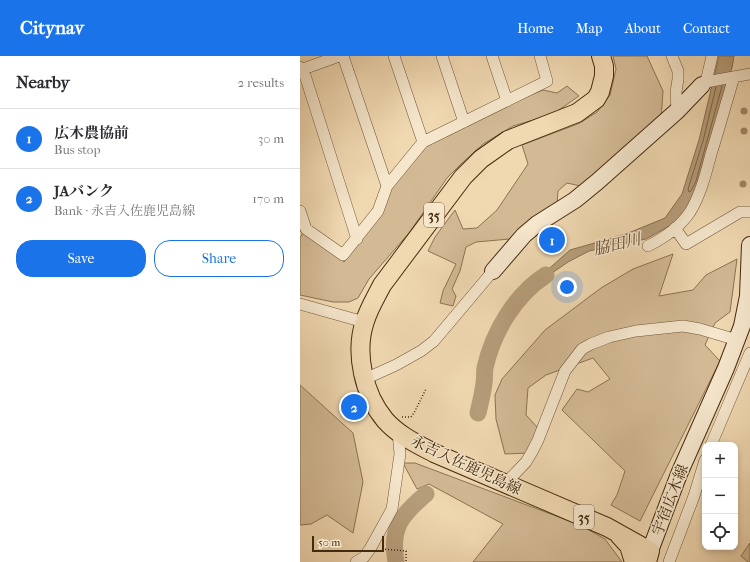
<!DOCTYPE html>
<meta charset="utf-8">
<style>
:root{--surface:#fff;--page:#f7f7f7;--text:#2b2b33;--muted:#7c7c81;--line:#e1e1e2;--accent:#1a73e8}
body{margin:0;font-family:"IM FELL French Canon","Noto Serif JP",serif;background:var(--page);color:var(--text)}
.controls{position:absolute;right:12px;bottom:12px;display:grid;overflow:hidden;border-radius:8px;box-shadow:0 2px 6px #0003}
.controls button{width:36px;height:36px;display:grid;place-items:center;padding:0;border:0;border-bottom:1px solid var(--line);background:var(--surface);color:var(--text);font:20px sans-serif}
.scale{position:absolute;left:12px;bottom:10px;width:72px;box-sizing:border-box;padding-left:4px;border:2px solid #442a0f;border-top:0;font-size:11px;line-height:14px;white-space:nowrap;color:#442a0f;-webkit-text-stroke:3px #f5e6cc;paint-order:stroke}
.you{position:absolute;left:267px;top:231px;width:14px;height:14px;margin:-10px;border:3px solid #fff;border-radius:50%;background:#1a73e8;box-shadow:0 0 0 6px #1a73e833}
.badge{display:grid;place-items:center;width:26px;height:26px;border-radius:50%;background:var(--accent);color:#fff;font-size:13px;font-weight:700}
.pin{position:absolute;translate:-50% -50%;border:2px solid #fff;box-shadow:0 1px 4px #0006}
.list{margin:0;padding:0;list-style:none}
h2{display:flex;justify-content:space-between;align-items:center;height:52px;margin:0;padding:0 16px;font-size:17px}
h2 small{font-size:13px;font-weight:400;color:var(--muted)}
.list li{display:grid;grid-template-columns:26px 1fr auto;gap:12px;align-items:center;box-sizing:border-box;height:60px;padding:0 16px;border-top:1px solid var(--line)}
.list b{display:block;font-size:15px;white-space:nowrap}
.list p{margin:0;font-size:13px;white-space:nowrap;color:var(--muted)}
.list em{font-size:13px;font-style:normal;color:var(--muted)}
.actions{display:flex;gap:8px;padding:12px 16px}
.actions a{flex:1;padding:9px 0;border:1px solid var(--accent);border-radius:16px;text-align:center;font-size:14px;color:var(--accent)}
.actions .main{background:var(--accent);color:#fff}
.icon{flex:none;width:22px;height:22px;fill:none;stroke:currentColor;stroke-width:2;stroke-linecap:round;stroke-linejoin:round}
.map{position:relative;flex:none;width:450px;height:506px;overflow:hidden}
header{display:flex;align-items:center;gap:24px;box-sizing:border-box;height:56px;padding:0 20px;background:var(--accent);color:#fff}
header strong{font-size:19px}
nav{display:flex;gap:22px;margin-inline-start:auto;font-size:14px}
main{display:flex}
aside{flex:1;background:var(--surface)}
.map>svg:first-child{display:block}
</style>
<header>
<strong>Citynav</strong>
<nav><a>Home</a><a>Map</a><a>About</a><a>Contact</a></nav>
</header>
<main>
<aside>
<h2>Nearby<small>2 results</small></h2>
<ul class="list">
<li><span class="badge">1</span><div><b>広木農協前</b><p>Bus stop</p></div><em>30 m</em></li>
<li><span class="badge">2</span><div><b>JAバンク</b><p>Bank · 永吉入佐鹿児島線</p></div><em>170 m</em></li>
</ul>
<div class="actions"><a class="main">Save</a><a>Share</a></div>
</aside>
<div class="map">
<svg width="450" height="506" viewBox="0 0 450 506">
<rect width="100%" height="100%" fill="#f0d8b1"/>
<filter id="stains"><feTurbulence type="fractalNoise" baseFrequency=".005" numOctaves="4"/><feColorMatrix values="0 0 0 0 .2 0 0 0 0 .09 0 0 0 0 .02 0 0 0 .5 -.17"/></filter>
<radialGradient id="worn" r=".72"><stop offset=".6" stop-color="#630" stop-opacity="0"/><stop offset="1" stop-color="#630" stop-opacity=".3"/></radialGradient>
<!-- green -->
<path fill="#d3ba95" stroke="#8c7252" d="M313 0H347L363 35 361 64 285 131 267 127 258 135 257 149 210 183 176 186 166 191 160 215 152 233 156 240 153 250 140 247 143 235 156 208 128 195 135 181 155 154 163 173 177 172 197 154 228 108 222 89 280 67 297 56 310 39 316 13Z
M267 30 279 40 253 58 213 70 183 88 161 108 147 122 109 177 69 223 58 242 49 246H33L0 239V182L3 176 0 175V167L44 206 81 158 92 130 125 89 228 40 243 34 257 37Z
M373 198 359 240 393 234 406 219 437 203 430 256 415 267 405 289 420 305 340 465 311 449 317 439 325 415 262 354 277 333 288 336 310 323 293 302 246 319 228 332 226 359 238 372 229 397 205 398 196 363 195 339 202 323 245 274 301 232 333 213Z
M0 329 53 377 63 426 53 477 27 459 11 468 0 469Z
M103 407H115L280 469 305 483 322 506H173L203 468 129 428 117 433Z
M450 487V506H448L441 500Z"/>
<!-- water -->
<path fill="#b69d7a" stroke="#886f4f" d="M419 0H434L432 12 424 35 400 127 385 155 371 169 346 183 289 195 268 206 217 241 270 194 326 178 365 162 382 138 399 84Z"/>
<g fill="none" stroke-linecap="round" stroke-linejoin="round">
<!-- shore -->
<path stroke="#7d6444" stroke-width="1" d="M416 31 403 85 388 133 389 136 391 135 396 125 422 30"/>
<!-- river -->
<path stroke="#b69d7a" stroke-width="17" d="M178 357C180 348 183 337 184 327 185 322 184 317 185 312 193 276 215 239 246 219
M96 506C90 472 101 459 126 438"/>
<!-- street casing -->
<g stroke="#6f5638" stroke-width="12">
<path id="street" d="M43 0 87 130
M94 0 123 86
M142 0 164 66
M192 0 207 45
M372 0 378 15V23L376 36 377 55
M0 11 3 13 39 0
M3 13 57 183
M406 26 412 0
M402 29 406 26 450 18
M0 155 6 173 43 199 78 155 87 130 123 86 247 25 240 0
M375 172 386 188 440 156H450
M348 190C364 182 380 171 390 156 401 138 406 117 411 98 419 73 426 47 434 21
M0 248 64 266
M65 323 96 309 121 295 134 285 193 215
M411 389 450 297
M205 428 226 406 232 396 238 384 265 315 282 293 291 288 309 281 336 275 383 270 400 273 437 284
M56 506 64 501 70 493 92 453 100 398 98 376
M369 506 394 440 405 404"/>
</g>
<!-- secondary casing -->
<g stroke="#442a0f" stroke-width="18">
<path id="secondary" d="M193 215 224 179 237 168 275 144 297 126 377 55 402 29
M350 495 379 418 426 312 442 270 448 240 450 189"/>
</g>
<!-- primary casing -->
<g stroke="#442a0f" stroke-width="20">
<path id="primary" d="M301 0 304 10V20L300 36 296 43 277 57 208 84 181 103 163 121 82 229C76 241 69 252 65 265 54 297 64 339 85 364 98 379 117 388 134 397L307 471 350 495 347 506
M319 479 329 490 334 506"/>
</g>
<!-- path -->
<path stroke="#442a0f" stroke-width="1.5" stroke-dasharray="1 2" stroke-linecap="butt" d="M102 361H111L114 357 126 333
M82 493 106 495V506"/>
<!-- street -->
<use href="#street" stroke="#f5e6cc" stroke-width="11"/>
<!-- secondary -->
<use href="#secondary" stroke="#f5e6cc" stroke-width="16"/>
<!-- primary -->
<use href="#primary" stroke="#f0d8b1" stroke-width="18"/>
</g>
<!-- trees -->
<g fill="#a18867">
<circle cx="444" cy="55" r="3.5"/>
<circle cx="444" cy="75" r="3.5"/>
<circle cx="443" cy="128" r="3.5"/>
</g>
<g text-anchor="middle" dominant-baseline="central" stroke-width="3" stroke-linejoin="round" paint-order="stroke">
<!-- shield labels -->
<g fill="#f5e6cc" stroke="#796248" stroke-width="1">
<rect x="124" y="147" width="20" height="24" rx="3"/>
<rect x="274" y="449" width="20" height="24" rx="3"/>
</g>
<g font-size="14" font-weight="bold" fill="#442a0f">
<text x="134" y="159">35</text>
<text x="284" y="461">35</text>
</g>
<!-- street labels -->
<g font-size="15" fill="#442a0f" stroke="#f5e6cc">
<text transform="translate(166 409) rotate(25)">永吉入佐鹿児島線</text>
<text transform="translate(370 444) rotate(-69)">宇宿広木線</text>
</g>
<!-- water labels -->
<g font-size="16" font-style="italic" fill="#60472a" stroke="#f5e6cc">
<text transform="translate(317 188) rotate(-13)">脇田川</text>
</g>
</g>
<rect width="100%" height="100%" filter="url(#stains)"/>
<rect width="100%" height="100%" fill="url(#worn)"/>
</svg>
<div class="controls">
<button>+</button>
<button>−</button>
<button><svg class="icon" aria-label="locate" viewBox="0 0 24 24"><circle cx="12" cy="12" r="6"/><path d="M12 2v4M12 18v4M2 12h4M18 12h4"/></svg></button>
</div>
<div class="scale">50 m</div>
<div class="you"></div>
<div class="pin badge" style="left:252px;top:184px">1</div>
<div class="pin badge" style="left:54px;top:351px">2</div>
</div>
</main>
